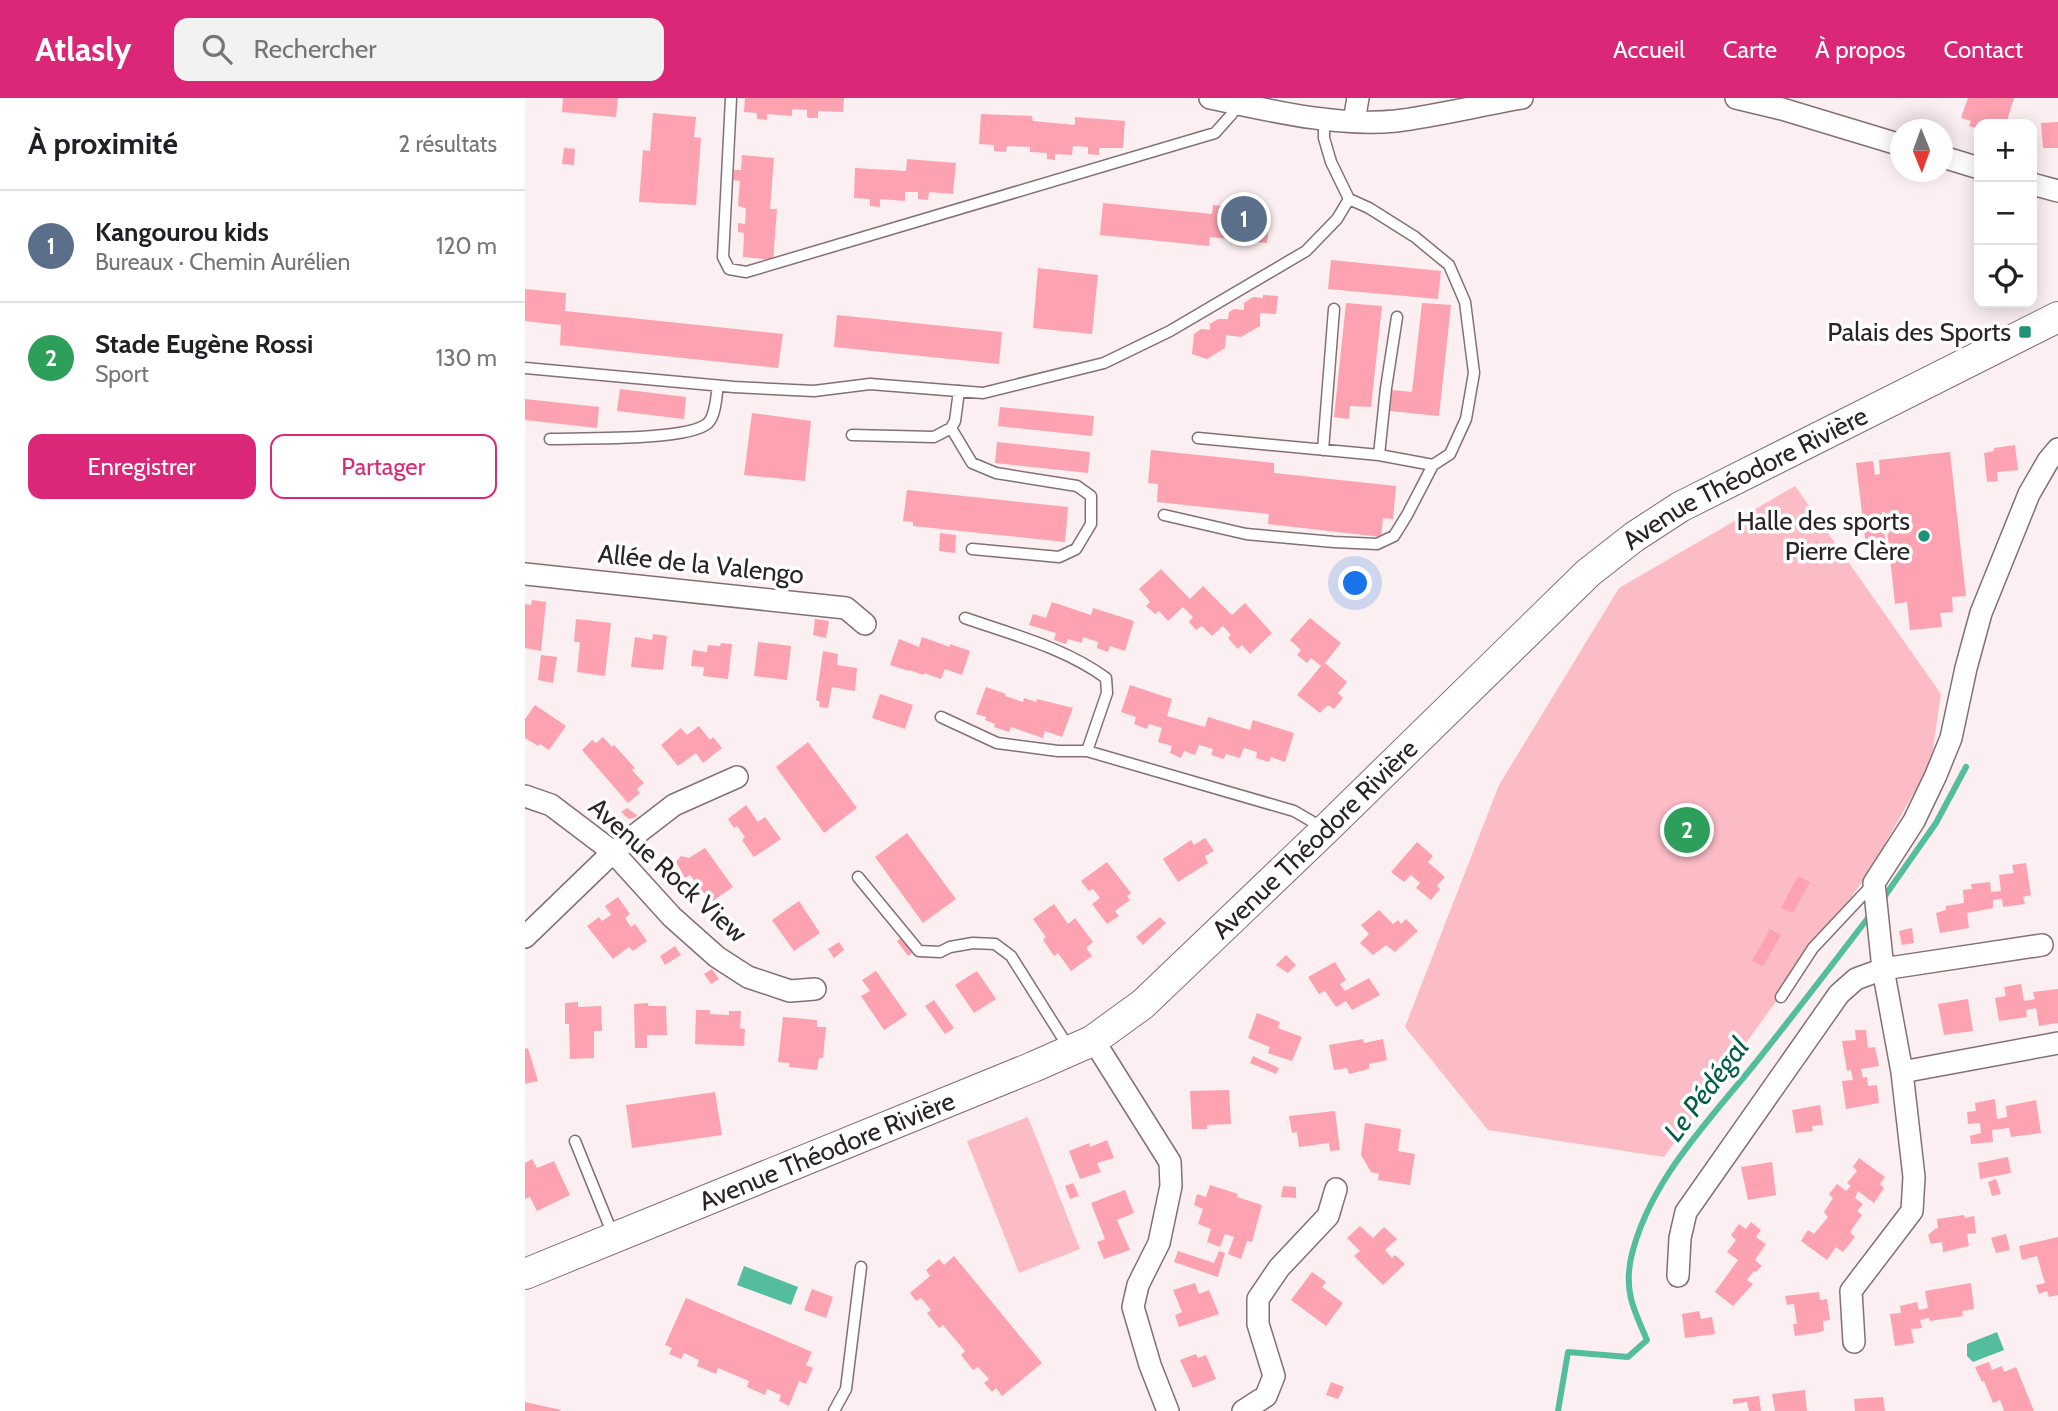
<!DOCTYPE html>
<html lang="fr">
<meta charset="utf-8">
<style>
:root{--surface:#fff;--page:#f2f2f2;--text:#202124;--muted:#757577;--line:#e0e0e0;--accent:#db2777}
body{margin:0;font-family:Cabin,sans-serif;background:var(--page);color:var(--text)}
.controls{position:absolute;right:21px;top:21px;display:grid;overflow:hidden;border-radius:14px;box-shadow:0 4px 18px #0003}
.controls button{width:63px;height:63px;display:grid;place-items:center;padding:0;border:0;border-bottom:2px solid var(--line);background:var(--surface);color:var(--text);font:35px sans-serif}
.compass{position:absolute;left:1365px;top:21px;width:63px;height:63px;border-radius:50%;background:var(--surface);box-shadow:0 4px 18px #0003;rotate:179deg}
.you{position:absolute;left:831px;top:486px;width:24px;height:24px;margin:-18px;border:5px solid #fff;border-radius:50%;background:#1a73e8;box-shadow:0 0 0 10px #1a73e833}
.badge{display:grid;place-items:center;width:46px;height:46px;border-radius:50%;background:var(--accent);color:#fff;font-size:23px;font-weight:700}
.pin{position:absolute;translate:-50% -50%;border:4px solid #fff;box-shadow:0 2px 7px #0006}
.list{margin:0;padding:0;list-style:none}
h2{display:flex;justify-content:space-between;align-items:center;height:91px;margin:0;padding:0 28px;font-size:30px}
h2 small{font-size:23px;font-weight:400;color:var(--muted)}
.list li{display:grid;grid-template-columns:46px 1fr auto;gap:21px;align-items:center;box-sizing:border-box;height:112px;padding:0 28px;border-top:2px solid var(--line)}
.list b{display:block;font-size:26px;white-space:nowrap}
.list p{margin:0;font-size:23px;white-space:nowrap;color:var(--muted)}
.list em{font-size:23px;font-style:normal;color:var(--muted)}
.actions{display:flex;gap:14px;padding:21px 28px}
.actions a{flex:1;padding:16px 0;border:2px solid var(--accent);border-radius:14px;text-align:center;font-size:24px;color:var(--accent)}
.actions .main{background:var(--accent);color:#fff}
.icon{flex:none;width:38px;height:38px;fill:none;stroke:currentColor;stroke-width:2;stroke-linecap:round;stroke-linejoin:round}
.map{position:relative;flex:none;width:1533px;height:1313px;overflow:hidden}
header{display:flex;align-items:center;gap:42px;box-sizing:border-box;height:98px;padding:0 35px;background:var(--accent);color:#fff}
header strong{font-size:33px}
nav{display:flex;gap:38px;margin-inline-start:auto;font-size:24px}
.search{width:490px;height:63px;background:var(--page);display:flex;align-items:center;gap:18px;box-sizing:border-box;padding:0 24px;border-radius:14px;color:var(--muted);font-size:26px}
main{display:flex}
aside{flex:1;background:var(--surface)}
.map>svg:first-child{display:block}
</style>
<header>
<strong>Atlasly</strong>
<div class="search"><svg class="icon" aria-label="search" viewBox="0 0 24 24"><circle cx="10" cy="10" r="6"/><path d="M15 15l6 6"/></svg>Rechercher</div>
<nav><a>Accueil</a><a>Carte</a><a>À propos</a><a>Contact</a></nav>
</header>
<main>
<aside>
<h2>À proximité<small>2 résultats</small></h2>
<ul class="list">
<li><span class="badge" style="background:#5c6f8a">1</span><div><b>Kangourou kids</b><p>Bureaux · Chemin Aurélien</p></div><em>120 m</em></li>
<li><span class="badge" style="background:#2e9e5b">2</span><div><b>Stade Eugène Rossi</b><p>Sport</p></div><em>130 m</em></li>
</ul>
<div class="actions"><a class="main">Enregistrer</a><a>Partager</a></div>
</aside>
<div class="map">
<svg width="1533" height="1313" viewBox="0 0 1533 1313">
<rect width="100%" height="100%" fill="#fceff1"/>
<!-- green -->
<path fill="#fcbcc6" d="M1270 388 1416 596 1406 665 1342 777 1139 1059 963 1032 880 929 974 687 1094 490Z
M503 1019 555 1151 494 1175 442 1043Z"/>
<!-- water -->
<path fill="#54bd9d" d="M219 1168 273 1189 266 1207 212 1187Z
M1472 1234 1479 1252 1448 1264 1442 1258V1246Z"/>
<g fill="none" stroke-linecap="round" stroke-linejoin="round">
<!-- stream -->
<path stroke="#54bd9d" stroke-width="6" d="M1357 802 1411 725 1441 669
M1033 1313 1043 1254 1103 1259 1122 1242C1109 1212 1099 1194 1106 1160 1123 1085 1181 1026 1228 968 1268 918 1307 867 1346 816"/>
</g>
<!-- building -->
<path fill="#fca2b1" d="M38 0H93L91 19 37 14Z
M220 0H319L318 14 293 13V20H284L282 19V12L267 11V18L242 16V22L232 21V15L219 14Z
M1443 0H1489L1481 26H1454V31L1444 28 1446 23 1436 20Z
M128 15 171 19 169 39 176 40 171 107 114 104 118 52 125 53Z
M456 16 507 18 508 23 550 27V19L600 23 598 50H574V57L563 56V49L548 48 547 57 530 56V62L522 61V55L505 54V49L482 48 481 54 469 53V47L454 46Z
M1533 24V50H1518L1516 25Z
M39 50 50 51 49 67 37 66Z
M217 57 249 60 245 111H252L248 162 218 159 219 135 213 134V125L220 126 221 110 213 108 215 83 208 82 209 72H216Z
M382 61 431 65 428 96 404 94 403 102 393 101V94H380V103L355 101V109L345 108V101L329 100 330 70 381 73Z
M578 105 687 116 688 107 745 113 742 145 685 139 684 148 575 137Z
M806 162 916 173 913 201 803 191Z
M513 170 573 177 567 236 508 230Z
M0 191 41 195 40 213 258 236 253 270 35 247 36 227 0 223Z
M738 197 753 198 751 216 735 215V228L716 239 701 237 700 250 682 261 667 256 669 236 676 231 685 232V226L693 221H703L704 214 709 211 719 212V205L728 199 738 200Z
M821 205 857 208 846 309 825 308 824 321 809 319Z
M897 205 926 207 914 318 865 313 867 292 887 294Z
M312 217 477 234 474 266 309 249Z
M95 291 161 299 159 321 92 313Z
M0 301 74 309 72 330 0 322Z
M475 309 569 318 567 338 473 328Z
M227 315 286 323 280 383 219 377Z
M472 344 565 354 563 375 470 365Z
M1490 347 1493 372 1472 374 1473 383 1462 384 1459 355 1469 353V350Z
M626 352 749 365V375L871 388 868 421 858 420 856 439 743 426 744 416 632 404 633 386 623 385Z
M1425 354 1441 498 1427 499 1428 514 1415 515 1417 529 1385 532 1382 504 1370 506 1360 414H1357L1362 456 1348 458 1347 447 1341 448 1331 365 1348 363 1350 377 1355 376 1354 362Z
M382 392 543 409 540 444 388 428V424L378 423Z
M415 435 431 437 430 455 414 453Z
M636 471 665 501 678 488 707 517 720 505 747 535 725 556 717 547 713 551 703 540 706 537 698 528 687 538 677 528 671 532 664 524 668 519 658 509 643 523 634 513 630 516 621 508 625 504 614 491Z
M7 502 21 504 16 553 0 550V506L6 507Z
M527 504 566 517 568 510 609 523 600 553 585 548 583 554 572 550 573 544 558 539 557 545 543 541 541 546 529 542 531 535 504 527 508 516 521 520Z
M785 520 816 545 800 565 822 584 813 595 818 600 809 611 803 607 795 615 772 597 796 568 786 560 782 565 772 557 776 552 765 542Z
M51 521 86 525 80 578 52 574 55 544H49Z
M290 521 304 523 301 540 288 537Z
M128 536 142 538 138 572 106 569 110 539 127 542Z
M397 539 425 549V546L445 553 437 577 420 571 416 581 399 575V577L384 572V573L365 567 374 541 394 549Z
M233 544 266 548 262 582 229 578Z
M196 545 207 546 203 581 178 578 179 569 166 568 168 552 182 554 183 547 195 548Z
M298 553 313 556 312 567 332 570 330 593 307 589 303 610 294 609 295 604 291 602Z
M16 557 32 559 28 585 13 582Z
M605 587 647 601 642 618 680 629 683 619 725 632 728 622 769 635 760 664 746 659 744 664 731 660 732 654 719 650 715 660 701 656 699 661 686 657 688 651 674 647 670 657 659 653 656 660 645 655 647 648 633 644 637 630 624 626 622 631 609 626 611 619 596 614Z
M461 589 481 596 480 598 498 604 499 600 511 604 512 601 548 610 537 639 520 633 518 640 486 629 484 634 469 629 470 626 460 622 461 619 451 616Z
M355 596 388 607 380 631 347 620Z
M10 607 41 628 24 652 15 646 13 648 0 640V621Z
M174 628 185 642 188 639 197 650 178 665 171 655 153 668 136 647 156 630 162 637Z
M78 639 87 649 89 647 110 670 107 672 119 685 112 691 115 695 103 705 57 652 67 642 71 645Z
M283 644 332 710 299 735 251 669Z
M221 707 233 724 240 719 256 741 229 759 217 742 220 739 212 728 209 730 203 721Z
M102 710 113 718 104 721 96 714Z
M382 735 431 801 398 825 350 759Z
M680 740 689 753 680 758 683 765 653 784 638 761 666 742 669 747Z
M892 744 908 758 903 764 920 779 912 788 915 791 906 802 891 790 895 785 886 777 879 784 866 774Z
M180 750 208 789 186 804 165 777 160 780 151 764 156 758 164 760Z
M582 764 606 795 602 798 605 802 590 813 594 818 582 826 567 806 575 800 568 791 564 793 556 783Z
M1501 765 1506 797 1498 799 1500 806 1478 809 1477 801 1468 802V810L1442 815 1444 830 1415 835 1411 815 1421 812V808L1439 805 1438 792 1447 791 1446 786 1465 784 1466 794 1476 793 1474 777 1489 775 1487 767Z
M1273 778 1285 784 1268 815 1256 810Z
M93 799 105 816 100 820 106 829 110 826 122 843 108 853 104 849 88 861 62 828 74 819 77 823 86 817 80 808Z
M274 803 295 835 269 853 247 822Z
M529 806 543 826 550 820 568 844 561 850 567 858 546 873 533 855 529 858 518 842 521 839 508 821Z
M854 812 868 826 873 822 876 826 881 821 893 833 870 854 861 847 848 857 835 845 844 836 836 827Z
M635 819 641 825 618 847 611 839Z
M1387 830 1389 845 1377 847 1374 833Z
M1245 831 1256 837 1238 868 1227 863Z
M379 838 390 853 383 858 372 843Z
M314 844 319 852 309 860 303 851Z
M150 848 156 857 140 867 135 858Z
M761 857 771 867 763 875 751 867Z
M810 864 821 882 815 886 820 893 844 880 855 897 827 912 821 903 811 909 800 893 794 896 783 879Z
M187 871 194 881 186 886 179 876Z
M351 873 382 917 359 932 336 898 345 893 337 882Z
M452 873 471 901 449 915 430 887Z
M1496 886 1499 903 1510 901 1508 894 1533 891V925L1514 928 1511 910 1501 912 1502 919 1474 923 1470 900 1481 898 1479 889Z
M1443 901 1448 933 1419 937 1413 906Z
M409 902 429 930 420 936 400 908Z
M53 904V909L76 908 77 933H69V960L45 961 44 926H40V905Z
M123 905V908H141L142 937H122V950H110L109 906Z
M171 912H185V916L204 917V913H216L215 930 220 931 219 948 170 946Z
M732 915 755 924 753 930 777 939 767 963 743 955 745 949 723 940Z
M258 919 292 922V929H301L298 960H294L292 972 264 969 265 965 253 964Z
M1330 932H1341L1343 950 1350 949 1354 968 1336 971 1338 980 1342 979 1343 988 1352 987 1354 1005 1321 1011 1317 983 1328 982 1326 972 1322 973 1317 943 1331 942Z
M838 941 839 945 858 941 862 962 844 966V971L824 976 822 970 809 972 804 947Z
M3 950 13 983 0 986V951Z
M728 958 754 970 751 976 725 965Z
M704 992 706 1026 682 1027V1031H667L665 993Z
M190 994 197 1037 107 1050 101 1007Z
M1470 1001 1472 1021 1482 1019 1481 1008 1511 1002 1516 1035 1486 1039 1484 1030 1467 1032 1468 1044 1446 1046 1445 1038 1456 1035 1455 1025 1443 1026 1442 1014 1451 1013 1450 1005Z
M1295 1007 1298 1027 1287 1028 1288 1033 1271 1035 1267 1012Z
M810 1013 815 1052 805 1053 804 1045 774 1049 772 1034 767 1035 764 1018Z
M840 1025 876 1031 873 1053 890 1056 885 1087 853 1082 854 1076 846 1074 836 1057Z
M582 1042 589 1060 572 1065 576 1074 555 1081 544 1053 564 1045 565 1049Z
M1483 1059 1486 1075 1455 1081 1453 1065Z
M1334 1060 1360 1079 1355 1086 1359 1090 1349 1105 1333 1093 1330 1100 1338 1106 1332 1113 1337 1117 1325 1134 1330 1139 1318 1154 1311 1149 1302 1162 1276 1143 1283 1132 1289 1136 1303 1119 1299 1114 1308 1100 1304 1096 1312 1086 1321 1093 1326 1088 1322 1085 1332 1073 1328 1069Z
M7 1061 12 1070 29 1063 45 1097 12 1113 5 1099 0 1101V1065Z
M1247 1064 1251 1097 1223 1102 1216 1069Z
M1471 1081 1476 1096 1467 1098 1463 1084Z
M548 1085 554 1098 545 1101 540 1088Z
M685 1087 713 1096 712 1099 737 1107 727 1144 722 1143 716 1161 703 1156 709 1139 700 1136 695 1149 682 1144 686 1131 673 1126 678 1111 669 1107 672 1096 681 1099Z
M758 1088 771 1089V1100L756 1099Z
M600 1092 609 1115 592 1122 605 1152 579 1161 572 1144 580 1141 566 1105Z
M1439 1117 1440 1120 1449 1118 1451 1135 1442 1136 1444 1148 1418 1154 1417 1144 1406 1146 1403 1137 1410 1131 1413 1130 1412 1121Z
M1226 1124 1236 1132 1231 1139 1241 1146 1230 1162 1237 1168 1231 1174 1229 1173 1222 1182 1228 1186 1208 1208 1190 1194 1213 1162 1202 1154 1211 1142 1206 1137 1214 1126 1221 1131Z
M835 1128 848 1140 859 1129 872 1141 860 1152 867 1160 870 1157 880 1166 858 1187 829 1158 835 1153 822 1140Z
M1481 1136 1485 1152 1471 1155 1466 1140Z
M1533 1139V1197L1524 1199 1522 1193 1514 1196 1511 1187 1520 1185 1512 1158 1497 1162 1494 1148Z
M653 1153 689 1165 694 1153 700 1155 693 1179 649 1164Z
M429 1158 517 1265 477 1298 471 1290 467 1294 459 1285 464 1281 453 1269 448 1272 436 1257 440 1253 418 1227 414 1230 402 1215 406 1212 396 1200 391 1203 385 1195 405 1178 401 1172 414 1161 419 1167Z
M787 1174 801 1184 797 1189 818 1205 801 1228 766 1202Z
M670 1185 674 1196 684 1192 694 1216 654 1229 650 1217 657 1214 648 1192Z
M1446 1185 1449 1211 1437 1213 1438 1218 1405 1223 1404 1220 1395 1222 1397 1230 1386 1231 1389 1245 1370 1248 1365 1216 1376 1215 1375 1208 1392 1204 1394 1212 1403 1210 1400 1193Z
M287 1191 308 1199 301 1220 279 1212Z
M1294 1194 1295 1202 1302 1201 1305 1222 1298 1223 1299 1232 1296 1234 1270 1238 1268 1226H1272L1269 1206 1262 1207 1260 1198Z
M161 1200 287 1254 281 1267 288 1270 281 1286 274 1283 264 1308 254 1303 256 1297 242 1291 240 1297 222 1289 224 1283 193 1270 191 1276 172 1268 174 1262 159 1255 156 1261 144 1256 147 1250 140 1247Z
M1174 1213 1176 1221 1187 1219 1190 1236 1160 1240 1157 1216Z
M671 1256 673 1260 681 1257 691 1281 668 1290 655 1262Z
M1464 1264 1467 1272 1477 1268 1479 1274 1491 1269 1509 1313H1479L1475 1302 1468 1305 1459 1283 1457 1284 1450 1269Z
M806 1284 819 1289 813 1301 801 1297Z
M1280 1292 1282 1313H1250L1247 1296Z
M1234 1298 1236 1313H1224L1222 1304 1208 1306V1301Z
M1358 1299 1360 1313H1330L1329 1301Z
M0 1304 36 1312 35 1313H0Z"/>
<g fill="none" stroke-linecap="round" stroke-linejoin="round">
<!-- service casing -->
<g stroke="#837073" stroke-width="13">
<path id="service" d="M206 0 198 159 204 171 221 174 690 35 706 17 714 6
M0 270 209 289 289 293 345 286 458 295 579 265 645 233 781 153 812 121 824 101
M426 330 447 365 471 375 552 388 566 398V426L551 451 534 459 447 451
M327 337 409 339 426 330 430 323 434 293
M673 340 854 357 908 367 925 356 941 321 949 275 940 204 924 167 890 139 844 110 824 101 806 64 799 40V21
M25 341C55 340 164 343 183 325 191 317 191 298 193 288
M798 352 809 211
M854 357 861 290 872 219
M639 417 721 436 809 444 852 446 869 438 882 417 908 367
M440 520C489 537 540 550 581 580L582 595 562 653
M416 619 472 645 533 653H562L769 713 800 731
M333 779 394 853 415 854 425 849 448 845 470 846 486 858 544 950
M1256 899 1288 850 1349 785
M50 1043 88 1137
M309 1313 321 1291 336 1169"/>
</g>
<!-- minor casing -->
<g stroke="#837073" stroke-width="24">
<path id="minor" d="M685 0C743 12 811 29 871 23 911 18 956 7 997 0
M1211 0 1257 11 1376 47
M829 23 833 0
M1418 59 1454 70
M1507 86 1533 93
M0 476 321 510 340 526
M0 698 26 707 88 754 147 819 192 859 223 879 265 893 290 891
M0 839 88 754 149 707 212 679
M567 943 574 951 645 1064 646 1088 634 1145 613 1187 608 1209 625 1267 643 1313
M1377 974 1533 945
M1153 1178 1155 1140 1161 1114 1314 896 1331 881 1358 871 1517 847
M1329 1244 1326 1193 1387 1113 1389 1079 1377 974 1358 871 1349 785 1389 723 1411 677 1426 640 1441 570 1456 515 1504 396 1523 363 1533 351
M718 1313 741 1298 749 1278 733 1226V1201L754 1170 803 1118 811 1091"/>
</g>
<!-- secondary casing -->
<g stroke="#837073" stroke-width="32">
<g id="secondary">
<path id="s1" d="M0 1176 508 969 567 943 618 906 801 731 1063 475 1109 439 1155 409 1533 219"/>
</g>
</g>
<!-- service -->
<use href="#service" stroke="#fff" stroke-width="10"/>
<!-- minor -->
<use href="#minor" stroke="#fff" stroke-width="21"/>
<!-- secondary -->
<use href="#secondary" stroke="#fff" stroke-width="30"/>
</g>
<!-- markers -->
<g fill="#1f9275" stroke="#fff" stroke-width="2.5">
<rect x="1493" y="227" width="14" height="14" rx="3.5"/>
<circle cx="1399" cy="438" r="7"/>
</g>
<g text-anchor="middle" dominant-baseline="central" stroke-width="7" stroke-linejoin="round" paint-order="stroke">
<!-- poi labels -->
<g font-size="26" fill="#2b2324" stroke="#fff" text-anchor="end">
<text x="1486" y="234">Palais des Sports</text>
<text x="1385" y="423">Halle des sports<tspan x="1385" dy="30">Pierre Clère</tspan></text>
</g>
<!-- street labels -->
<g font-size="26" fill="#2b2324" stroke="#fff">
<text stroke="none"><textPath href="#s1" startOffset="1480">Avenue Théodore Rivière</textPath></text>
<text transform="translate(176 466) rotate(6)">Allée de la Valengo</text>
<text stroke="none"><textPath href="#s1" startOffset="914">Avenue Théodore Rivière</textPath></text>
<text transform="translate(143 772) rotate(42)">Avenue Rock View</text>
<text stroke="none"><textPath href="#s1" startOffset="326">Avenue Théodore Rivière</textPath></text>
</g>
<!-- water labels -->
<g font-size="28" font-style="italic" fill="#015d48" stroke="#fff">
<text transform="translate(1181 991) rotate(-53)">Le Pédégal</text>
</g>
</g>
</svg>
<div class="controls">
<button>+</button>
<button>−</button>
<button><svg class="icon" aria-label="locate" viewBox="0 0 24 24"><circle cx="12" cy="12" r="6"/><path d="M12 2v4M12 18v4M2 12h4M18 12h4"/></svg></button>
</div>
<svg class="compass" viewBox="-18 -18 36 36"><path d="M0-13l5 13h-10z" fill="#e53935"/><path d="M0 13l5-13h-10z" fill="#757577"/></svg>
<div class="you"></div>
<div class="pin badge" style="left:719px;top:121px;background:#5c6f8a">1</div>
<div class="pin badge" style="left:1162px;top:732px;background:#2e9e5b">2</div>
</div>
</main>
